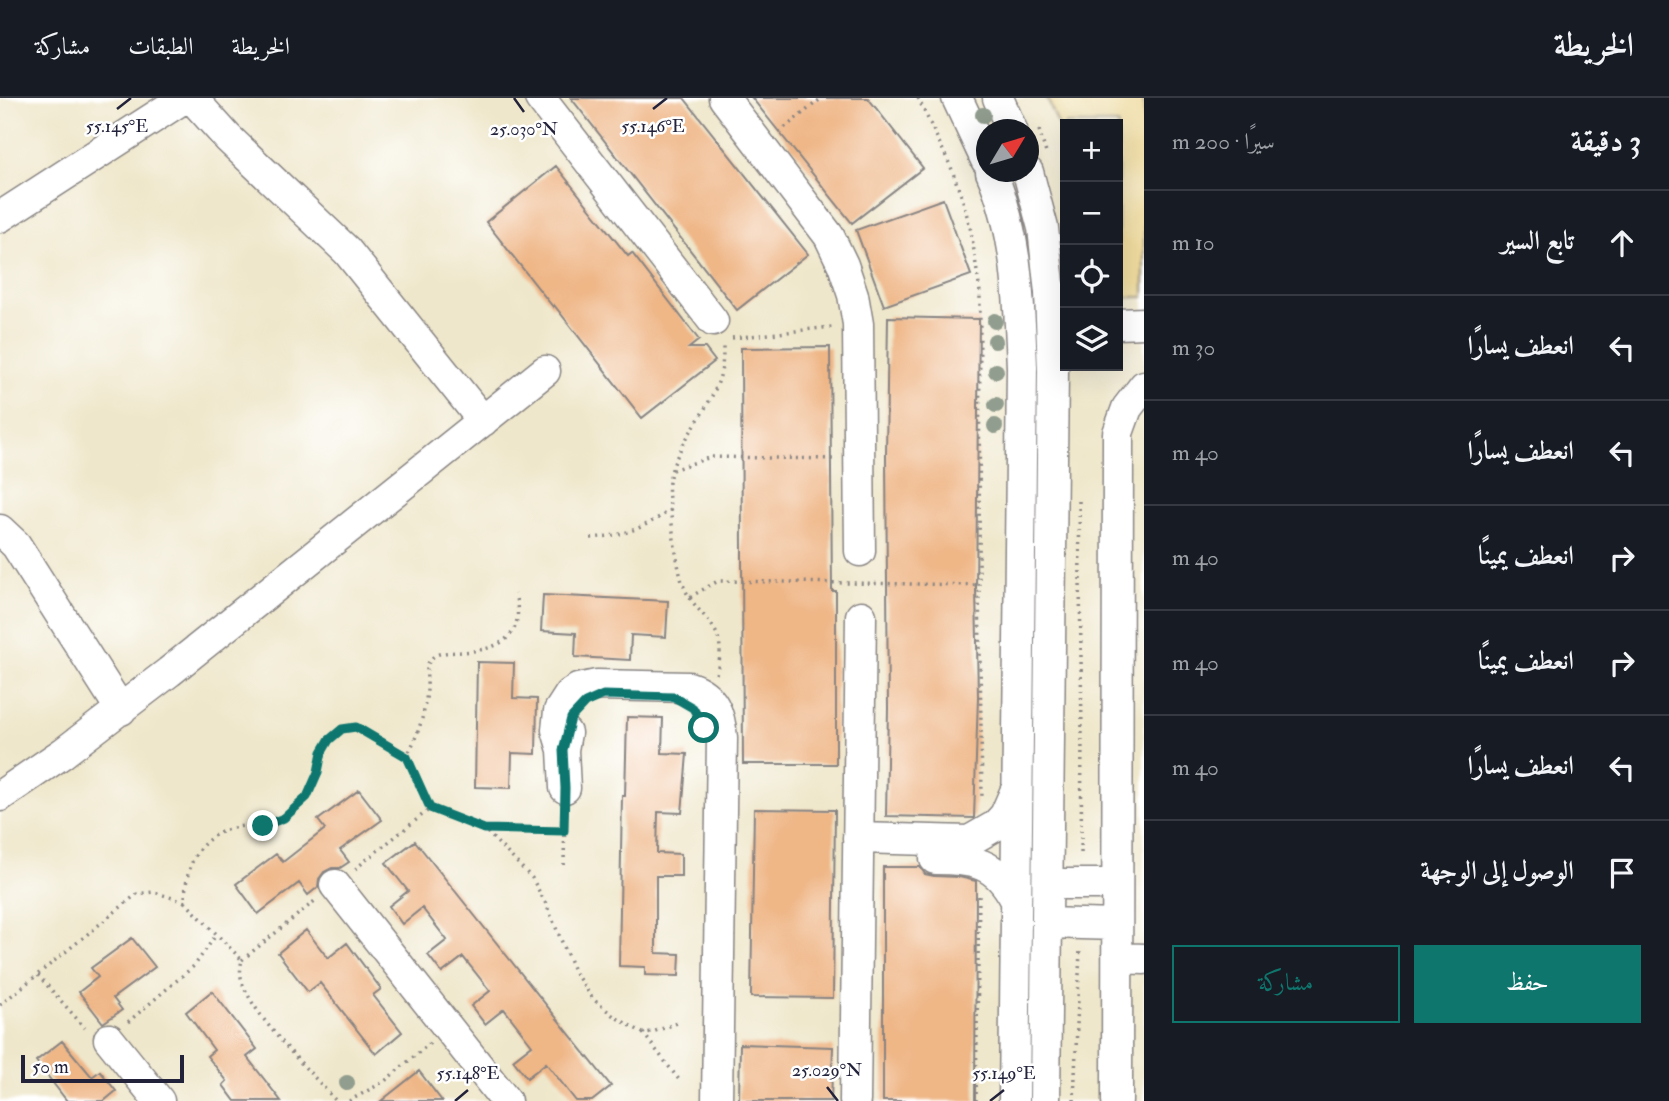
<!DOCTYPE html>
<html lang="ar">
<meta charset="utf-8">
<style>
:root{--surface:#171b24;--page:#242831;--text:#f1f3f6;--muted:#9ea1a6;--line:#363941;--accent:#0f766e}
body{margin:0;font-family:"IM FELL Double Pica",Amiri,serif;background:var(--page);color:var(--text);direction:rtl}
.controls{position:absolute;right:21px;top:21px;display:grid;overflow:hidden;border-radius:0px;box-shadow:0 7px 28px #0002}
.controls button{width:63px;height:63px;display:grid;place-items:center;padding:0;border:0;border-bottom:2px solid var(--line);background:var(--surface);color:var(--text);font:35px sans-serif}
.compass{position:absolute;left:976px;top:21px;width:63px;height:63px;border-radius:50%;background:var(--surface);box-shadow:0 7px 28px #0002;rotate:52deg}
.scale{position:absolute;left:21px;bottom:18px;width:163px;box-sizing:border-box;padding-left:7px;border:4px solid #22223b;border-top:0;font-size:19px;line-height:24px;white-space:nowrap;color:#22223b;-webkit-text-stroke:5px #fff;paint-order:stroke}
.stop{position:absolute;width:21px;height:21px;margin:-16px;border:5px solid #0f766e;border-radius:50%;background:#fff}
.stop.end{background:#0f766e;border-color:#fff;box-shadow:0 2px 7px #0008}
.list{margin:0;padding:0;list-style:none}
h2{display:flex;justify-content:space-between;align-items:center;height:91px;margin:0;padding:0 28px;font-size:30px}
h2 small{font-size:23px;font-weight:400;color:var(--muted)}
.list li{display:grid;grid-template-columns:46px 1fr auto;gap:21px;align-items:center;box-sizing:border-box;height:105px;padding:0 28px;border-top:2px solid var(--line)}
.list b{display:block;font-size:26px;white-space:nowrap}
.list em{font-size:23px;font-style:normal;color:var(--muted)}
.actions{display:flex;gap:14px;padding:21px 28px}
.actions a{flex:1;padding:16px 0;border:2px solid var(--accent);border-radius:0px;text-align:center;font-size:24px;color:var(--accent)}
.actions .main{background:var(--accent);color:#fff}
.icon{flex:none;width:38px;height:38px;fill:none;stroke:currentColor;stroke-width:2;stroke-linecap:round;stroke-linejoin:round}
.map{position:relative;flex:none;width:1144px;height:1003px;overflow:hidden;direction:ltr}
header{display:flex;align-items:center;gap:42px;box-sizing:border-box;height:98px;padding:0 35px;background:var(--surface);border-bottom:2px solid var(--line)}
header strong{font-size:33px}
nav{display:flex;gap:38px;margin-inline-start:auto;font-size:24px}
main{display:flex}
aside{flex:1;background:var(--surface)}
.map>svg:first-child{display:block}
</style>
<header>
<strong>الخريطة</strong>
<nav><a>الخريطة</a><a>الطبقات</a><a>مشاركة</a></nav>
</header>
<main>
<aside>
<h2>3 دقيقة<small>سيرًا · 200 m</small></h2>
<ul class="list">
<li><svg class="icon" aria-label="ahead" viewBox="0 0 24 24"><path d="M12 20V5M6 11l6-6 6 6"/></svg><div><b>تابع السير</b></div><em>10 m</em></li>
<li><svg class="icon" aria-label="left" viewBox="0 0 24 24"><path d="M17 20v-9H6M10 6l-5 5 5 5"/></svg><div><b>انعطف يسارًا</b></div><em>30 m</em></li>
<li><svg class="icon" aria-label="left" viewBox="0 0 24 24"><path d="M17 20v-9H6M10 6l-5 5 5 5"/></svg><div><b>انعطف يسارًا</b></div><em>40 m</em></li>
<li><svg class="icon" aria-label="right" viewBox="0 0 24 24"><path d="M7 20v-9h11M14 6l5 5-5 5"/></svg><div><b>انعطف يمينًا</b></div><em>40 m</em></li>
<li><svg class="icon" aria-label="right" viewBox="0 0 24 24"><path d="M7 20v-9h11M14 6l5 5-5 5"/></svg><div><b>انعطف يمينًا</b></div><em>40 m</em></li>
<li><svg class="icon" aria-label="left" viewBox="0 0 24 24"><path d="M17 20v-9H6M10 6l-5 5 5 5"/></svg><div><b>انعطف يسارًا</b></div><em>40 m</em></li>
<li><svg class="icon" aria-label="arrive" viewBox="0 0 24 24"><path d="M6 21V4h12l-3 4 3 4H6"/></svg><div><b>الوصول إلى الوجهة</b></div></li>
</ul>
<div class="actions"><a class="main">حفظ</a><a>مشاركة</a></div>
</aside>
<div class="map">
<svg width="1144" height="1003" viewBox="0 0 1144 1003">
<rect width="100%" height="100%" fill="#fff"/>
<filter id="ink" filterUnits="userSpaceOnUse"><feTurbulence type="fractalNoise" baseFrequency=".0143" numOctaves="2"/><feDisplacementMap in="SourceGraphic" scale="14" xChannelSelector="R" yChannelSelector="G"/><feConvolveMatrix kernelMatrix="1 2 1 2 8 2 1 2 1" color-interpolation-filters="sRGB"/></filter>
<filter id="wash" filterUnits="userSpaceOnUse"><feTurbulence type="fractalNoise" baseFrequency=".00686" numOctaves="4" result="noise"/><feDisplacementMap in="SourceGraphic" scale="28" xChannelSelector="R" yChannelSelector="G"/><feGaussianBlur stdDeviation="1.57" result="paint"/><feColorMatrix in="noise" values="0 0 0 0 0 0 0 0 0 0 0 0 0 0 0 0 0 1.4 0 .05"/><feComposite in="paint" operator="in"/></filter>
<g filter="url(#wash)">
<rect width="100%" height="100%" fill="#efe7cb"/>
<!-- sand -->
<path fill="#eeda9e" stroke="#887e6c" stroke-width="2" d="M1047 0H1144V199H1118V26H1065V43Z"/>
<g id="blocks">
<!-- building -->
<path fill="#efb686" d="M571 0H684L808 156 737 212Z
M752 0H868L923 70 852 125Z
M556 68 628 158 632 155 699 242 689 250H705L715 263 642 320 554 207 553 209 486 124Z
M943 101 971 177 884 208 856 132Z
M888 219 979 221 976 491 978 599 974 720 886 718 888 610 886 358Z
M830 249 832 493H836V666H743L741 250Z
M543 497 668 503 666 539 631 537 630 562 575 559 576 535 541 533Z
M477 564 514 565 513 600 537 601 536 656 512 655 511 690 475 689Z
M627 619 663 620 662 655 687 656 682 715 658 714 657 755 681 756V778H656V855L680 856 679 878 645 877V869L619 868 622 698H625Z
M359 692 382 722 340 752 349 764 340 770H332L324 774 319 781 318 789 308 797 299 785 258 816 236 786 276 756 283 764 325 731 318 722Z
M754 711 835 712 833 900 751 899Z
M415 743 611 988 592 1003H576L546 965 527 980 513 962 532 947 504 911 485 926 471 908 490 893 463 859 442 875 428 857 447 842 422 810 402 826 389 808 408 793 386 765Z
M883 769H920L925 776 934 778 959 779 976 783 975 1003H883Z
M306 832 328 860 347 845 381 891 373 897 402 934 376 956 320 885 308 894 278 855Z
M132 840 155 869 113 900 122 912 103 925 79 894 98 879 91 870Z
M212 893 257 951 247 959 281 1003H235L223 987 227 983 207 958 214 952 186 914Z
M62 943 92 979 100 973 116 993 104 1003H67L36 963Z
M740 946 833 949 831 1003H739Z
M419 973 442 1003H381Z"/>
</g>
</g>
<g filter="url(#ink)">
<use href="#blocks" fill-opacity="0" stroke="#888483" stroke-width="2"/>
<g fill="none" stroke-linecap="round" stroke-linejoin="round">
<!-- minor casing -->
<g stroke="#888483" stroke-width="33">
<path id="minor" d="M192 0 228 40 347 153 483 323
M540 0 713 223
M724 0 829 138 843 167 853 197 858 226 860 453
M957 0 986 62
M998 0 1012 32
M991 74C1018 135 1019 203 1022 269L1014 1003
M1028 74 1043 130 1050 195 1053 273 1045 1003
M0 119 184 0
M1118 226 1144 225
M0 432 16 447 121 612
M563 652 557 632 559 613 570 596 578 591 597 587 689 589C714 597 720 616 722 640L717 1003
M565 690 563 652 566 635
M0 698 63 655 169 574 545 273
M858 740 969 743 995 728 1005 717 1015 694
M935 761C973 761 996 764 1015 801
M1048 786H1117
M335 787 506 1003
M1047 825 1116 827
M1118 860 1144 861
M109 941 159 1003
M855 1003 861 518
M1117 1003 1118 335 1127 310 1144 288"/>
</g>
<!-- path -->
<path stroke="#888483" stroke-width="3.5" stroke-dasharray="2 5" stroke-linecap="butt" d="M918 0 951 69 963 103 971 133 980 194 979 487 982 701
M1039 32 1046 55
M779 34 822 0
M732 240 832 229
M672 372 711 359 834 361
M1079 403 1082 637 1081 760
M591 440C627 437 641 431 671 412
M690 499 718 483 979 487
M716 576C733 522 692 522 681 480 675 455 672 426 669 400 663 357 709 318 720 278 723 267 723 257 723 246
M407 658 431 710 484 731 532 780 546 806 575 875 593 901 615 919 643 935 653 934 680 924
M486 731 564 733
M564 767 565 713
M355 771 431 710
M185 804 242 862C240 870 240 876 242 884 256 922 308 971 336 1003
M242 862 316 802
M38 877 85 930
M0 907 137 796 154 794 185 804C185 768 198 736 238 729 245 727 252 729 259 728 274 727 286 718 296 708 300 705 305 702 308 697 321 677 317 638 346 631 363 627 392 649 407 658 418 637 425 616 427 592 428 583 424 568 431 561 438 553 451 555 461 554 500 552 526 539 515 496
M128 924 195 867 216 837
M643 935 680 983
M349 1003 385 983 430 945
M976 1003 979 795
M1074 1003 1080 851"/>
<!-- minor -->
<use href="#minor" stroke="#fff" stroke-width="30"/>
</g>
<!-- trees -->
<g fill="#919d8e">
<circle cx="983" cy="17" r="8"/>
<circle cx="995" cy="223" r="8"/>
<circle cx="995" cy="243" r="8"/>
<circle cx="996" cy="273" r="8"/>
<circle cx="996" cy="307" r="8"/>
<circle cx="995" cy="328" r="8"/>
<circle cx="347" cy="985" r="8"/>
</g>
</g>
<g fill="none" stroke-linecap="round" stroke-linejoin="round" filter="url(#ink)">
<!-- route -->
<path stroke="#0f766e" stroke-width="9" d="M263 728 284 720 307 699 318 674 322 654 329 642 342 631 356 629 407 659 430 710 484 731 564 733 565 690 563 652 571 620 585 605 603 597 674 599 693 610 704 630"/>
</g>
<!-- ticks -->
<path fill="none" stroke="#22223b" stroke-width="2.5" d="M514 0 524 14M117 11 131 0M653 11 667 0M827 989 838 1003M455 1003 468 992M990 1003 1004 992"/>
<g font-size="18" text-anchor="middle" fill="#22223b" stroke="#fff" stroke-width="5" stroke-linejoin="round" paint-order="stroke">
<text x="117" y="34">55.145°E</text>
<text x="653" y="34">55.146°E</text>
<text x="524" y="37">25.030°N</text>
<text x="827" y="978">25.029°N</text>
<text x="468" y="981">55.148°E</text>
<text x="1004" y="981">55.149°E</text>
</g>
</svg>
<div class="controls">
<button>+</button>
<button>−</button>
<button><svg class="icon" aria-label="locate" viewBox="0 0 24 24"><circle cx="12" cy="12" r="6"/><path d="M12 2v4M12 18v4M2 12h4M18 12h4"/></svg></button>
<button><svg class="icon" aria-label="layers" viewBox="0 0 24 24"><path d="M12 4l9 5-9 5-9-5zM3 14l9 5 9-5"/></svg></button>
</div>
<svg class="compass" viewBox="-18 -18 36 36"><path d="M0-13l5 13h-10z" fill="#e53935"/><path d="M0 13l5-13h-10z" fill="#9ea1a6"/></svg>
<div class="scale">50 m</div>
<div class="stop" style="left:704px;top:630px"></div>
<div class="stop end" style="left:263px;top:728px"></div>
</div>
</main>
